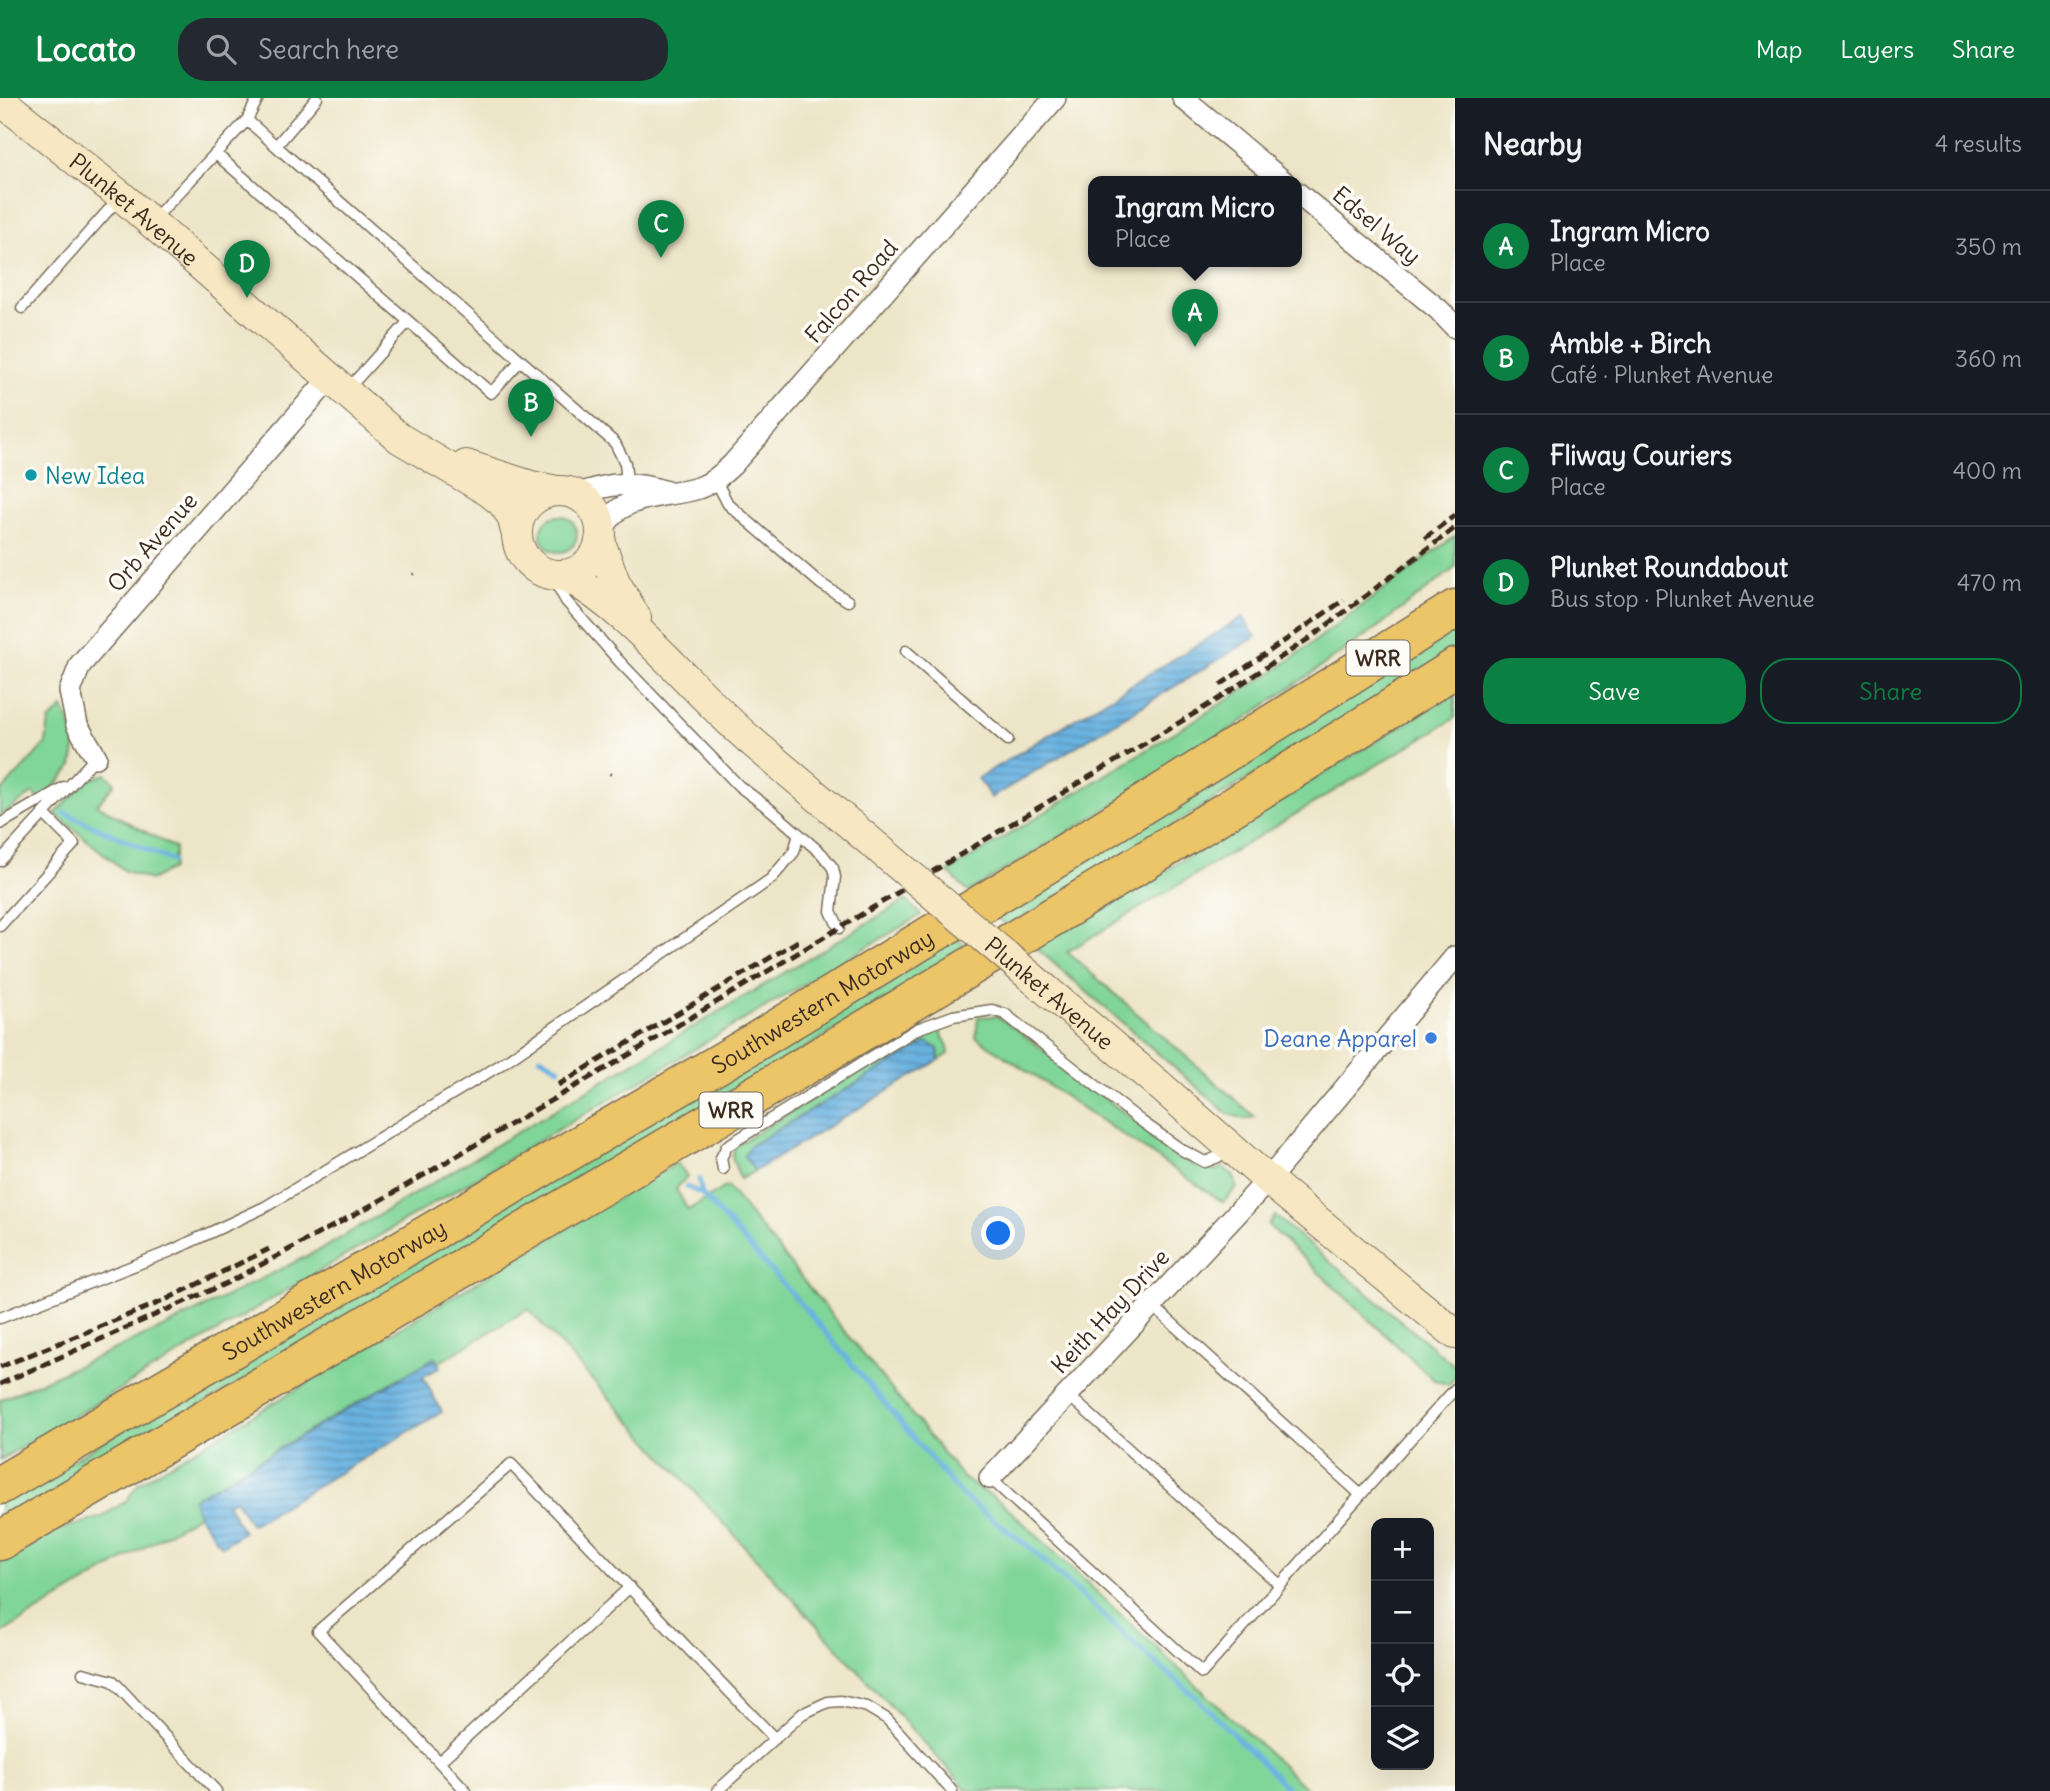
<!DOCTYPE html>
<meta charset="utf-8">
<style>
:root{--surface:#171b24;--page:#242831;--text:#f1f3f6;--muted:#9ea1a6;--line:#363941;--accent:#0b8043}
body{margin:0;font-family:Delius,sans-serif;background:var(--page);color:var(--text)}
.controls{position:absolute;right:21px;bottom:21px;display:grid;overflow:hidden;border-radius:14px;box-shadow:0 7px 28px #0002}
.controls button{width:63px;height:63px;display:grid;place-items:center;padding:0;border:0;border-bottom:2px solid var(--line);background:var(--surface);color:var(--text);font:35px sans-serif}
.you{position:absolute;left:999px;top:1136px;width:24px;height:24px;margin:-18px;border:5px solid #fff;border-radius:50%;background:#1a73e8;box-shadow:0 0 0 10px #1a73e833}
.badge{display:grid;place-items:center;width:46px;height:46px;border-radius:50%;background:var(--accent);color:#fff;font-size:23px;font-weight:700}
.pin{position:absolute;translate:-50% -58px;filter:drop-shadow(0 2px 4px #0008)}
.pin::after{content:'';position:absolute;top:37px;width:24px;height:21px;background:inherit;clip-path:polygon(0 0,100% 0,50% 100%)}
.popup{position:absolute;left:1088px;top:78px;width:214px;height:91px;box-sizing:border-box;display:grid;place-content:center;border-radius:14px;background:var(--surface);filter:drop-shadow(0 2px 5px #0005);font-size:23px;white-space:nowrap;color:var(--muted)}
.popup b{font-size:26px;color:var(--text)}
.popup::after{content:'';position:absolute;left:50%;top:100%;margin-left:-14px;border:14px solid transparent;border-top-color:var(--surface)}
.list{margin:0;padding:0;list-style:none}
h2{display:flex;justify-content:space-between;align-items:center;height:91px;margin:0;padding:0 28px;font-size:30px}
h2 small{font-size:23px;font-weight:400;color:var(--muted)}
.list li{display:grid;grid-template-columns:46px 1fr auto;gap:21px;align-items:center;box-sizing:border-box;height:112px;padding:0 28px;border-top:2px solid var(--line)}
.list b{display:block;font-size:26px;white-space:nowrap}
.list p{margin:0;font-size:23px;white-space:nowrap;color:var(--muted)}
.list em{font-size:23px;font-style:normal;color:var(--muted)}
.actions{display:flex;gap:14px;padding:21px 28px}
.actions a{flex:1;padding:16px 0;border:2px solid var(--accent);border-radius:28px;text-align:center;font-size:24px;color:var(--accent)}
.actions .main{background:var(--accent);color:#fff}
.icon{flex:none;width:38px;height:38px;fill:none;stroke:currentColor;stroke-width:2;stroke-linecap:round;stroke-linejoin:round}
.map{position:relative;flex:none;width:1455px;height:1693px;overflow:hidden}
header{display:flex;align-items:center;gap:42px;box-sizing:border-box;height:98px;padding:0 35px;background:var(--accent);color:#fff}
header strong{font-size:33px}
nav{display:flex;gap:38px;margin-inline-start:auto;font-size:24px}
.search{width:490px;height:63px;background:var(--page);display:flex;align-items:center;gap:18px;box-sizing:border-box;padding:0 24px;border-radius:28px;color:var(--muted);font-size:26px}
main{display:flex}
aside{flex:1;background:var(--surface)}
.map>svg:first-child{display:block}
</style>
<header>
<strong>Locato</strong>
<div class="search"><svg class="icon" aria-label="search" viewBox="0 0 24 24"><circle cx="10" cy="10" r="6"/><path d="M15 15l6 6"/></svg>Search here</div>
<nav><a>Map</a><a>Layers</a><a>Share</a></nav>
</header>
<main>
<div class="map">
<svg width="1455" height="1693" viewBox="0 0 1455 1693">
<defs>
<pattern id="water-rules" width="6" height="5" patternUnits="userSpaceOnUse" patternTransform="scale(1.75)"><rect width="6" height="5" fill="#69b2e1"/><path d="M0 2.5h6" fill="none" stroke="#5891b6"/></pattern>
</defs>
<rect width="100%" height="100%" fill="#fdfcf7"/>
<filter id="ink" filterUnits="userSpaceOnUse"><feTurbulence type="fractalNoise" baseFrequency=".0143" numOctaves="2"/><feDisplacementMap in="SourceGraphic" scale="14" xChannelSelector="R" yChannelSelector="G"/><feConvolveMatrix kernelMatrix="1 2 1 2 8 2 1 2 1" color-interpolation-filters="sRGB"/></filter>
<filter id="wash" filterUnits="userSpaceOnUse"><feTurbulence type="fractalNoise" baseFrequency=".00686" numOctaves="4" result="noise"/><feDisplacementMap in="SourceGraphic" scale="28" xChannelSelector="R" yChannelSelector="G"/><feGaussianBlur stdDeviation="1.57" result="paint"/><feColorMatrix in="noise" values="0 0 0 0 0 0 0 0 0 0 0 0 0 0 0 0 0 1.4 0 .05"/><feComposite in="paint" operator="in"/></filter>
<g filter="url(#wash)">
<rect width="100%" height="100%" fill="#ede5c7"/>
<!-- green -->
<path fill="#80d598" stroke="#5e805b" stroke-width="2" d="M541 436a18 18 0 1 1 36 0a18 18 0 1 1-36 0Z
M1455 438V470L1378 529 1172 672 968 794 948 774 1279 570Z
M1455 531V553L1008 829 993 816Z
M1455 595V620L1067 854 1255 1019 1245 1021 1228 1016 1035 849 1182 762Z
M63 610 77 640 72 668 42 704 33 695 0 718V695L46 645 49 623Z
M106 676 115 685 97 707 175 750 172 771 150 782 125 773 55 716 88 682Z
M906 802 921 817 0 1362V1302L165 1229 327 1148Z
M955 839 971 852 0 1426V1405Z
M997 918 1016 931 1188 1064 1203 1070 1218 1073 1222 1069C1231 1074 1237 1079 1236 1091L1223 1104 976 939 978 919Z
M938 930 948 948 949 956 939 962 938 951 744 1058 755 1073 740 1081 732 1059 735 1048 925 932Z
M677 1065 687 1078 676 1091 688 1112 727 1088 963 1380 1001 1404 1309 1693H968L528 1211 438 1265 434 1260 193 1401 198 1417 0 1536V1463L45 1436 102 1419 126 1403 139 1385Z
M1275 1118 1455 1268V1279L1449 1287 1434 1282 1268 1127Z"/>
<!-- water -->
<path fill="url(#water-rules)" stroke="#526e80" stroke-width="2" d="M1243 519 1256 539 991 700 978 680Z
M927 944 938 951 939 962 755 1073 744 1058 750 1048Z
M435 1260 440 1269 423 1279 442 1314 251 1427 235 1401 227 1405 243 1434 222 1448 198 1417 193 1401Z"/>
<g fill="none" stroke-linecap="round" stroke-linejoin="round">
<!-- stream -->
<path stroke="#69b2e1" stroke-width="5" d="M65 715 172 763
M540 959 559 970
M687 1089 702 1096 699 1081
M702 1096 810 1216 961 1397 1029 1449 1153 1563 1194 1597 1290 1693"/>
</g>
</g>
<g filter="url(#ink)">
<g fill="none" stroke-linecap="round" stroke-linejoin="round">
<!-- lane casing -->
<g stroke="#796b59" stroke-width="13">
<path id="lane" d="M247 22 258 0
M276 48 615 345 625 365 627 385
M216 56 491 295 521 262
M153 122 247 22 276 48 317 0
M22 210 120 99
M347 292 407 225
M715 381 728 406 821 486 848 503
M553 479 566 503 619 563 739 688 771 712 822 756 833 770 835 779 831 813 839 830
M906 553 1008 642
M0 726 64 689
M0 763 96 659
M0 828 74 746 43 715
M723 1071 721 1060 727 1048 917 931 953 918 992 912 1005 916 1141 1023 1182 1052 1205 1064 1218 1059 1226 1050
M1152 1207 1361 1397
M0 1220 171 1153 265 1109 497 969 771 781 794 754 799 736
M1068 1297 1280 1487
M990 1380 1202 1575 1455 1291
M83 1575 113 1583 216 1693
M439 1664 630 1489
M466 1693 318 1533 511 1366 775 1641
M717 1693 802 1616 828 1604 841 1603 867 1609 887 1621 952 1693"/>
</g>
<!-- street casing -->
<g stroke="#796b59" stroke-width="24">
<path id="street" d="M1183 0 1283 83
M1296 94 1439 212 1455 229
M577 397C612 384 631 383 667 394
M601 436C615 395 662 400 695 391 710 387 721 377 732 367L1055 0
M96 659 77 627 70 593 80 567 329 281
M990 1380 1268 1082 1455 859"/>
</g>
<!-- secondary casing -->
<g stroke="#796b59" stroke-width="32">
<g id="secondary">
<path id="s1" d="M0 2 121 98 399 340 488 393 502 404 512 418 517 437"/>
<path d="M466 367 531 388 557 393"/>
<circle cx="559" cy="435" r="42"/>
<path d="M600 444 615 484 636 520"/>
<path d="M565 477C637 518 687 588 750 642"/>
<path d="M1158 986 1268 1082 1455 1236"/>
</g>
</g>
<!-- highway casing -->
<g stroke="#796b59" stroke-width="41">
<g id="highway">
<path id="s2" d="M0 1387 742 952 1088 741 1455 511"/>
<path d="M0 1443C486 1154 977 873 1455 570"/>
</g>
</g>
<!-- path -->
<path stroke="#796b59" stroke-width="3.5" stroke-dasharray="2 5" stroke-linecap="butt" d="M413 477 417 472
M610 675 612 678"/>
<!-- lane -->
<use href="#lane" stroke="#fff" stroke-width="10"/>
<!-- street -->
<use href="#street" stroke="#fff" stroke-width="21"/>
<!-- secondary -->
<use href="#secondary" stroke="#f7e8c3" stroke-width="30"/>
<!-- highway -->
<use href="#highway" stroke="#ecc569" stroke-width="38"/>
<!-- rail -->
<path stroke="#3b2a1e" stroke-width="5" stroke-dasharray="10 5" stroke-linecap="butt" d="M1425 440 1455 417
M1220 587 1344 502
M558 987 798 843
M0 1269 163 1203 269 1151
M0 1286 229 1184 383 1101 637 952 1220 600 1314 537 1455 430"/>
<!-- secondary-bridge casing -->
<g stroke="#796b59" stroke-width="32" stroke-linecap="butt">
<g id="secondary-bridge">
<path id="s3" d="M750 642 1158 986"/>
</g>
</g>
<!-- secondary-bridge -->
<use href="#secondary-bridge" stroke="#f7e8c3" stroke-width="30"/>
</g>
</g>
<!-- markers -->
<circle fill="#0f9aa8" stroke="#fdfcf7" stroke-width="2.5" cx="31" cy="377" r="7"/>
<circle fill="#3f7fe0" stroke="#fdfcf7" stroke-width="2.5" cx="1431" cy="940" r="7"/>
<g text-anchor="middle" dominant-baseline="central" stroke-width="7" stroke-linejoin="round" paint-order="stroke">
<!-- shield labels -->
<g fill="#fdfcf7" stroke="#75695f" stroke-width="2">
<rect x="1346.5" y="542.5" width="63" height="35" rx="5"/>
<rect x="699.5" y="994.5" width="63" height="35" rx="5"/>
</g>
<g font-size="21" font-weight="bold" fill="#3b2a1e">
<text x="1378" y="560">WRR</text>
<text x="731" y="1012">WRR</text>
</g>
<!-- street labels -->
<g font-size="23" fill="#3b2a1e" stroke="#fdfcf7">
<text stroke="none"><textPath href="#s1" startOffset="173">Plunket Avenue</textPath></text>
<text transform="translate(1377 127) rotate(40)">Edsel Way</text>
<text transform="translate(851 193) rotate(-49)">Falcon Road</text>
<text transform="translate(152 444) rotate(-49)">Orb Avenue</text>
<text stroke="none"><textPath href="#s3" startOffset="392">Plunket Avenue</textPath></text>
<text stroke="none"><textPath href="#s2" startOffset="954">Southwestern Motorway</textPath></text>
<text stroke="none"><textPath href="#s2" startOffset="387">Southwestern Motorway</textPath></text>
<text transform="translate(1110 1213) rotate(-47)">Keith Hay Drive</text>
</g>
<!-- culture labels -->
<g font-size="23" fill="#0d838f" stroke="#fdfcf7" text-anchor="start">
<text x="45" y="377">New Idea</text>
</g>
<!-- shop labels -->
<g font-size="23" fill="#366cbe" stroke="#fdfcf7" text-anchor="end">
<text x="1417" y="940">Deane Apparel</text>
</g>
</g>
</svg>
<div class="controls">
<button>+</button>
<button>−</button>
<button><svg class="icon" aria-label="locate" viewBox="0 0 24 24"><circle cx="12" cy="12" r="6"/><path d="M12 2v4M12 18v4M2 12h4M18 12h4"/></svg></button>
<button><svg class="icon" aria-label="layers" viewBox="0 0 24 24"><path d="M12 4l9 5-9 5-9-5zM3 14l9 5 9-5"/></svg></button>
</div>
<div class="you"></div>
<div class="pin badge" style="left:1195px;top:249px">A</div>
<div class="popup"><b>Ingram Micro</b>Place</div>
<div class="pin badge" style="left:531px;top:339px">B</div>
<div class="pin badge" style="left:661px;top:160px">C</div>
<div class="pin badge" style="left:247px;top:200px">D</div>
</div>
<aside>
<h2>Nearby<small>4 results</small></h2>
<ul class="list">
<li><span class="badge">A</span><div><b>Ingram Micro</b><p>Place</p></div><em>350 m</em></li>
<li><span class="badge">B</span><div><b>Amble + Birch</b><p>Café · Plunket Avenue</p></div><em>360 m</em></li>
<li><span class="badge">C</span><div><b>Fliway Couriers</b><p>Place</p></div><em>400 m</em></li>
<li><span class="badge">D</span><div><b>Plunket Roundabout</b><p>Bus stop · Plunket Avenue</p></div><em>470 m</em></li>
</ul>
<div class="actions"><a class="main">Save</a><a>Share</a></div>
</aside>
</main>
